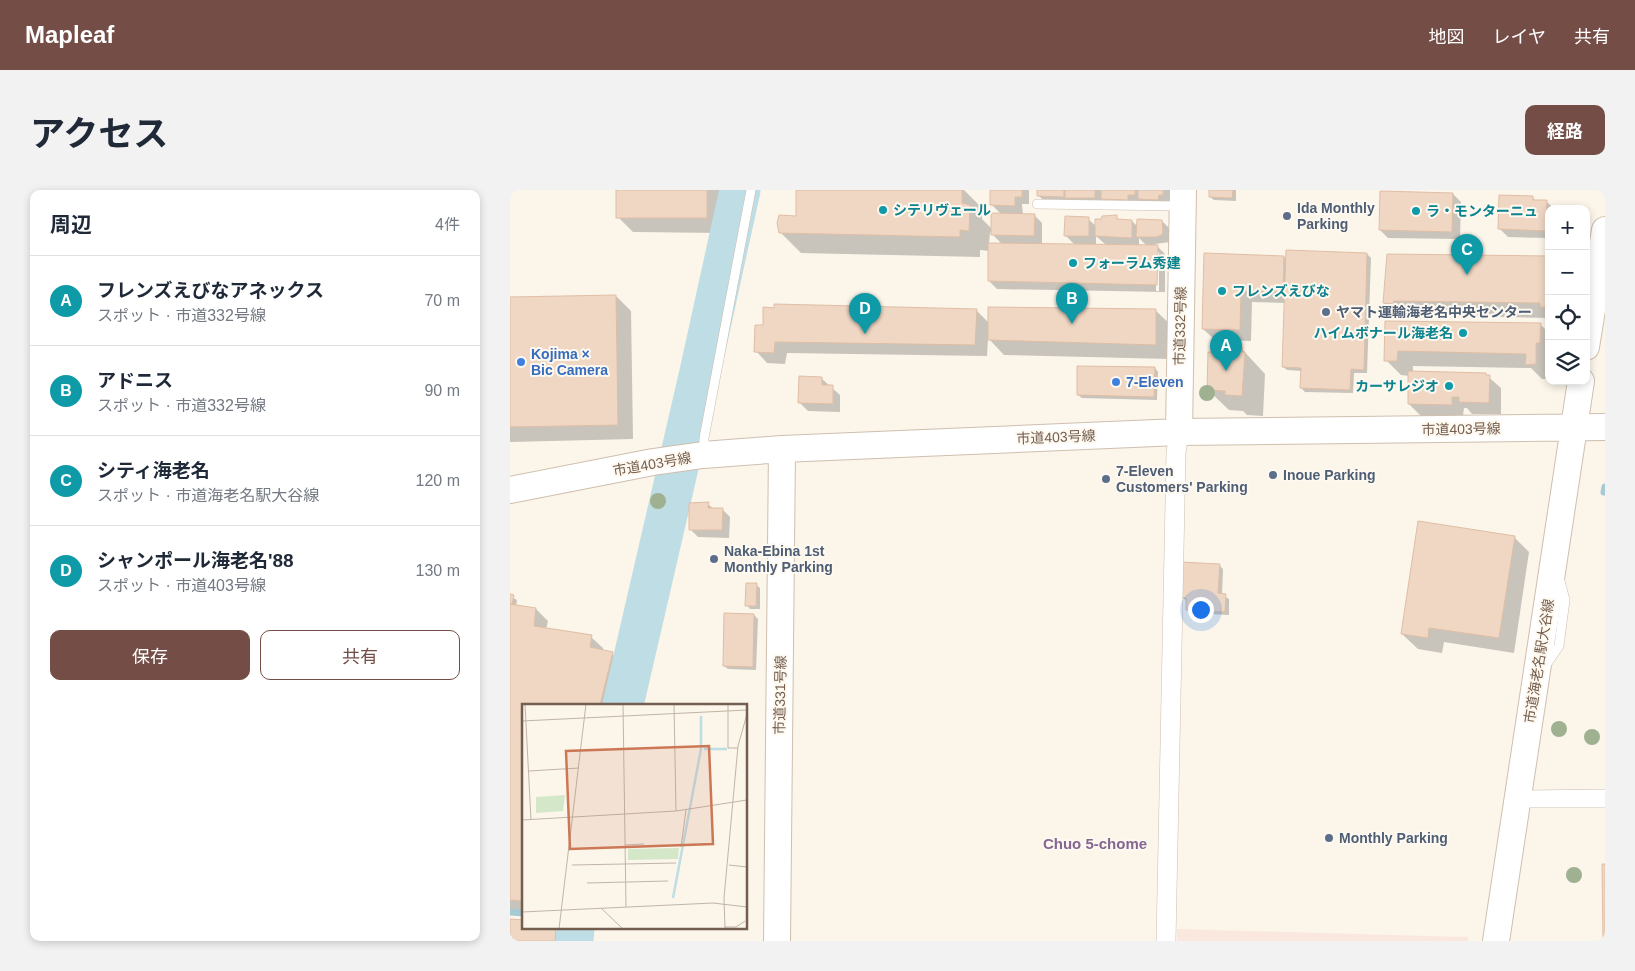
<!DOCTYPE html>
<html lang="ja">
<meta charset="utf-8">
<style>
:root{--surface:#fff;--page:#f2f2f3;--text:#1f2937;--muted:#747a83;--line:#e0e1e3;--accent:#744e46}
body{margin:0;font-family:Helvetica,"Noto Sans JP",sans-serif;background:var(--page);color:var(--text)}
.controls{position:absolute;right:15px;top:15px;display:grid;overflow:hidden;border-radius:10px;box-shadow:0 2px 8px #0003}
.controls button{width:45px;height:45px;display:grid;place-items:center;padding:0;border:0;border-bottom:1px solid var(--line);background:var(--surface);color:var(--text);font:25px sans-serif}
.you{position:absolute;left:690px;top:419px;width:18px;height:18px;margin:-12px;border:4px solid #fff;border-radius:50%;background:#1a73e8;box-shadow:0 0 0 8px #1a73e833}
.badge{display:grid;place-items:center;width:32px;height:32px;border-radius:50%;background:var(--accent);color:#fff;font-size:16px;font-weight:700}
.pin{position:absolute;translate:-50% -41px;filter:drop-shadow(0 1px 2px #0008)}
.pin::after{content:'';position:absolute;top:26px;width:18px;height:15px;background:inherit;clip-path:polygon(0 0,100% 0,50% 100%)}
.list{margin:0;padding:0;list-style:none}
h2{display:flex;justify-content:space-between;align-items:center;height:65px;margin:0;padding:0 20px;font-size:21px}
h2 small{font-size:16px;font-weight:400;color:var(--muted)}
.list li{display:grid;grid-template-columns:32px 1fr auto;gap:15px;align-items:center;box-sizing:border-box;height:90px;padding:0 20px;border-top:1px solid var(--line)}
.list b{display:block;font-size:19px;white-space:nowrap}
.list p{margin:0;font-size:16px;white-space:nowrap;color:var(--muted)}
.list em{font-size:16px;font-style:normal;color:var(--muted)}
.actions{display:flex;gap:10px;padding:15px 20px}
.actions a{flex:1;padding:11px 0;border:1px solid var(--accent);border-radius:10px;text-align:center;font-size:18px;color:var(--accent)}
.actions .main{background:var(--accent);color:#fff}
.icon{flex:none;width:28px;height:28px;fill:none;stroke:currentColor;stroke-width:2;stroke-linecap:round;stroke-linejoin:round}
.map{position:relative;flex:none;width:1095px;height:751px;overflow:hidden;border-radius:10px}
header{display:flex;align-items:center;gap:30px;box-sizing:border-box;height:70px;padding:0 25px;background:var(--accent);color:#fff}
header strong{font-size:24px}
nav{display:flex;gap:28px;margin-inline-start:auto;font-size:18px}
.intro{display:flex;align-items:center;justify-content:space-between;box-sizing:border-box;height:120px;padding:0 30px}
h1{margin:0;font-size:35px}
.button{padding:12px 22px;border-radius:10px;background:var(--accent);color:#fff;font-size:18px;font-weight:700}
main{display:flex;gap:30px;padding:0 30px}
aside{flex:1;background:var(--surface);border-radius:10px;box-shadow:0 2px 8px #0003}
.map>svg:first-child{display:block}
</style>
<header>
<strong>Mapleaf</strong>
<nav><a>地図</a><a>レイヤ</a><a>共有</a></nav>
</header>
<div class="intro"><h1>アクセス</h1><a class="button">経路</a></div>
<main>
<aside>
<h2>周辺<small>4件</small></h2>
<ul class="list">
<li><span class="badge" style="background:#0f9aa8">A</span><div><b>フレンズえびなアネックス</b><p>スポット · 市道332号線</p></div><em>70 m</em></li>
<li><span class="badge" style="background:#0f9aa8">B</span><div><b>アドニス</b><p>スポット · 市道332号線</p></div><em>90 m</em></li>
<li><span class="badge" style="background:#0f9aa8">C</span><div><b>シティ海老名</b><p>スポット · 市道海老名駅大谷線</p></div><em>120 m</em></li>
<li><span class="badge" style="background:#0f9aa8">D</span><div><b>シャンポール海老名'88</b><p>スポット · 市道403号線</p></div><em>130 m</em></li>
</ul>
<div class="actions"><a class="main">保存</a><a>共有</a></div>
</aside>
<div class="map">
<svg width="1095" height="751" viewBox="0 0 1095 751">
<rect width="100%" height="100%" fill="#fbf5ea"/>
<!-- commercial -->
<path fill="#fae8df" d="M667 739 917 746 958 747V751H667Z"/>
<!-- shadow -->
<path fill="#0003" fill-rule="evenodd" d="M107 0H212V43L123 42 108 27Z
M287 0H454L472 18V29L482 39 491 24 482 15V0H519V14H512L513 25H524L532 33V55H565L555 45 578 29 586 36 606 27 610 31H622L628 37 652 31 660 39V52L645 54 655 64V102L487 99 479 91 480 61 470 60V67L291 63 270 42 287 27ZM480 42 492 54H479ZM586 46 596 55H586ZM629 48 637 56H629ZM646 62H649V101H646Z
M528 0H660V12L600 17 593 9 592 16 536 13 528 5Z
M700 0H726V11L704 10 700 7Z
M943 4 951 12 950 49 878 48 870 40Z
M1022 7 1026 11H1036L1044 19H1039V48L998 47 990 39Z
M857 64 861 68 857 183H844L843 203 795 202 791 198 792 181 777 180 773 177 775 113 742 112 741 151 705 150 693 139 695 65 774 67 777 70Z
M1039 68V128L899 125 898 129 889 128 874 113Z
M106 106 121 121 123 249 0 252V108Z
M466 120 479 133 645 120 661 135V169L494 165 478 148 477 166 277 163 275 174 257 173 246 161V136Z
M877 133 1030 134 1039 143V189H1032L1021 178 903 176V182L975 184 991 198V224H962L957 218H954L953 226H911L899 214 900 186 891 185 876 170Z
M731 158 755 184 753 226 737 225 733 221 719 220 698 200 715 163Z
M645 178 648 182 647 210 572 208 568 205Z
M311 188 330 205V222L298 221 290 213Z
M198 314 204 319H212L220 327 219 348 188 347 180 339Z
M1004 347 1019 362 1004 463 934 452 932 463 908 459 892 444Z
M709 375 713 379 712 405 719 409V425L681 423 677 419 678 411 670 407Z
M246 395 250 398V419H240L237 415Z
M0 406 7 410 6 416 26 419 38 431 36 439 81 447 93 458V461L102 463 114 475 105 515H14V721H0Z
M244 425 248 429 246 480 218 479 214 476Z
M0 731 14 737H49L48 751H0Z"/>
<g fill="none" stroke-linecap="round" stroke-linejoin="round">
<!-- stream -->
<path stroke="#a6cbd5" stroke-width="7" d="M1094 302 1095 297
M0 722 14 723"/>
<!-- river -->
<path stroke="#bfdde4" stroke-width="41" d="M113 515 190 182 230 0
M63 751 64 737"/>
</g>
<!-- building -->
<path fill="#efd7c3" stroke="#e0bea5" d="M106 0H197V28H106Z
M286 0H452V13L460 15 459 41 450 40V47L269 43 267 33 269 25 286 26Z
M480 0H512V7H505V16L480 15Z
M527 0H554V7L527 6Z
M555 0H585V8H555Z
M591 0H625V5H618V10L591 9Z
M628 0H653V5H649L648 10 628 9Z
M699 0H723L722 8 699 7Z
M870 1 943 3 942 42 869 40Z
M989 5 1023 6V10H1037L1036 41 988 39Z
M481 23 525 24 524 46 481 45Z
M607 25V29L622 30V48L585 46V29H591L592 26Z
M555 26 579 27V46H554Z
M627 29 652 30 653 44 647 47H626Z
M478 53 648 55 647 95 478 91Z
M776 60 857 63 854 180 841 179 840 200 790 198 791 178 772 177Z
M694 63 774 66 773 102 731 101 730 140 692 139Z
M877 64 1039 66V117H1030V113L884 111 883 114 873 113Z
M106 105 108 235 0 237V107Z
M264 114 467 119 465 155 265 152 264 163 244 162 245 135H253V117L264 118Z
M478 117 646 119V155L478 150Z
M875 131 1031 133 1030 153H1026V174L1015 175 1016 164 888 161 887 171H874Z
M714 156 732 157V162H735L732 206 715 205V201L697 200 698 162H714Z
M567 176 645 177 644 207 567 205Z
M898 181 976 183V185H980L979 213 949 212V207H942V215L898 214Z
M289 186 312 187V195H323V214L288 213Z
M199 312 198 318H213L212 340H179V313Z
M908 331 1005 346 989 448 919 438 918 448 891 444Z
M670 372 710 374 708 403 716 404 715 422 676 420V408L669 407Z
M236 393H247L246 416H235Z
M0 404 4 405 2 415 0 414Z
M0 414 26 418 24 436 82 445 80 457 103 462 90 515H14V711L0 710Z
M214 423 244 424 243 477 213 476Z
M1092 674H1095V751H1093Z
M0 729 14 730V737H46L45 751H0Z"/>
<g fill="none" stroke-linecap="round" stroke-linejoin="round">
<!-- lane casing -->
<g stroke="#cdbeb0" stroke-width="10">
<path id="lane" d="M527 14 670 16
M194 262V248L241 0
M1036 475 1049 456 1055 410 1050 391
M1011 605 1095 604
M1010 613H1095"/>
</g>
<!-- street casing -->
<g stroke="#cdbeb0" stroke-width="20">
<path id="street" d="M656 751 666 263 669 242"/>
</g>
<!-- secondary casing -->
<g stroke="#cfbfae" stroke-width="28">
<path id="secondary" d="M1076 157 1095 40
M669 242 673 0
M0 300 143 272 193 265 272 259 669 242 1095 237
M267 751 272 259
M986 751 1071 191"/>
</g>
<!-- lane -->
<use href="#lane" stroke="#fff" stroke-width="9"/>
<!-- street -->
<use href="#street" stroke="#fff" stroke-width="19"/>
<!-- secondary -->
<use href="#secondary" stroke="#fff" stroke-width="26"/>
</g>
<!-- trees -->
<g fill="#9fb190">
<circle cx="697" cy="203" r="8"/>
<circle cx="148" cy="311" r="8"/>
<circle cx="1049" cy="539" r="8"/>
<circle cx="1082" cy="547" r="8"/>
<circle cx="1064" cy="685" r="8"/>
</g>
<!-- markers -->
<g fill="#0f9aa8" stroke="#fef9f0" stroke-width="2">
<circle cx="373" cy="20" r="5"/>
<circle cx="906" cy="21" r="5"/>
<circle cx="563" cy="73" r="5"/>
<circle cx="712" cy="101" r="5"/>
<circle cx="953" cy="143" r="5"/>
<circle cx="939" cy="196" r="5"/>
</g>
<g fill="#5c6f8a" stroke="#fef9f0" stroke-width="2">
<circle cx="777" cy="26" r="5"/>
<circle cx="816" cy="122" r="5"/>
<circle cx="763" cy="285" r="5"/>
<circle cx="596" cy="289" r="5"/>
<circle cx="204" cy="369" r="5"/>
<circle cx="819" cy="648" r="5"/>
</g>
<g fill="#3f7fe0" stroke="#fef9f0" stroke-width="2">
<circle cx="11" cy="172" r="5"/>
<circle cx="606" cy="192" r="5"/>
</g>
<g text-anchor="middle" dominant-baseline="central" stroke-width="4" stroke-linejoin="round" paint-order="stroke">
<!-- service labels -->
<g font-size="14" font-weight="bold" fill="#4e5e75" stroke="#fef9f0" text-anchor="start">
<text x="787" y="18">Ida Monthly<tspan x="787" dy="16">Parking</tspan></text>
<text x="826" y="122">ヤマト運輸海老名中央センター</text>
<text x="606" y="281">7-Eleven<tspan x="606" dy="16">Customers' Parking</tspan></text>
<text x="773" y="285">Inoue Parking</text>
<text x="214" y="361">Naka-Ebina 1st<tspan x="214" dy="16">Monthly Parking</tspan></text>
<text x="829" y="648">Monthly Parking</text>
</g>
<!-- culture labels -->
<g font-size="14" font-weight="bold" fill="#0d838f" stroke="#fef9f0" text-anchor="start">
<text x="383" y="20">シテリヴェール</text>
<text x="916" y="21">ラ・モンターニュ</text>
<text x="573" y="73">フォーラム秀建</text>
<text x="722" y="101">フレンズえびな</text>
<text x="943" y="143" text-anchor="end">ハイムボナール海老名</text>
<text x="929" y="196" text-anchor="end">カーサレジオ</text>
</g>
<!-- street labels -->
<g font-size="14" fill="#745e4f" stroke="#fef9f0">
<text transform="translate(670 136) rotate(-89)">市道332号線</text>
<text transform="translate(951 239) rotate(-1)">市道403号線</text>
<text transform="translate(546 247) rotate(-2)">市道403号線</text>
<text transform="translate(142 274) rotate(-10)">市道403号線</text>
<text transform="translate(1029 471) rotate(-81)">市道海老名駅大谷線</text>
<text transform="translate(270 505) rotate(-89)">市道331号線</text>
</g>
<!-- shop labels -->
<g font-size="14" font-weight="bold" fill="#366cbe" stroke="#fef9f0" text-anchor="start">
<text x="21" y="164">Kojima ×<tspan x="21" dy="16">Bic Camera</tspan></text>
<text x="616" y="192">7-Eleven</text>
</g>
<!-- neighbourhood labels -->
<g font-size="15" font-weight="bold" fill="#846690" stroke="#fef9f0">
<text x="585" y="653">Chuo 5-chome</text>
</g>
</g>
<!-- overview -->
<g transform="translate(12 514)">
<rect width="225" height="225" fill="#fbf5ea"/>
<path d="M43 91 41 107 14 109V93ZM157 144 156 155 106 156V145Z" fill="#d4e8c9"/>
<path fill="none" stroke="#bfdde4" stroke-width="2.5" d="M182 45H205M151 194 179 45V12"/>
<path fill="none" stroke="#c1b4a7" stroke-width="1" d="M3 0 9 116M101 0 104 203M152 0 154 107M206 0V44H216M0 17 225 6M7 67 57 64M0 116 154 107 225 96M103 141 122 140M159 143 164 106M50 161 154 159M207 161 225 163M65 179 146 177M79 204 101 225M0 208 191 199 225 203M203 223H214L223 217M37 225 64 0M203 225 202 194 216 42 225 10"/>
<path fill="#cc7857" fill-opacity="0.15" stroke="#cc7857" stroke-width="2.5" d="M187 42 191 140 48 145 44 47Z"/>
<rect width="225" height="225" fill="none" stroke="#745e4f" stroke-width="2.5"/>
</g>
</svg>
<div class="controls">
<button>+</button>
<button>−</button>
<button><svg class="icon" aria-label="locate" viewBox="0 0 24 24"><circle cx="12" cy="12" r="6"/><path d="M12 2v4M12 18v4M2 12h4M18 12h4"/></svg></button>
<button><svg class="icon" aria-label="layers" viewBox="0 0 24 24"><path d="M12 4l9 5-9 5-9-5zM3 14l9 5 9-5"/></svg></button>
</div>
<div class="you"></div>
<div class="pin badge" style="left:716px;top:181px;background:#0f9aa8">A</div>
<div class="pin badge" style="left:562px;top:134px;background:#0f9aa8">B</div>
<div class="pin badge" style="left:957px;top:85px;background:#0f9aa8">C</div>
<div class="pin badge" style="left:355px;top:144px;background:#0f9aa8">D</div>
</div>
</main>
